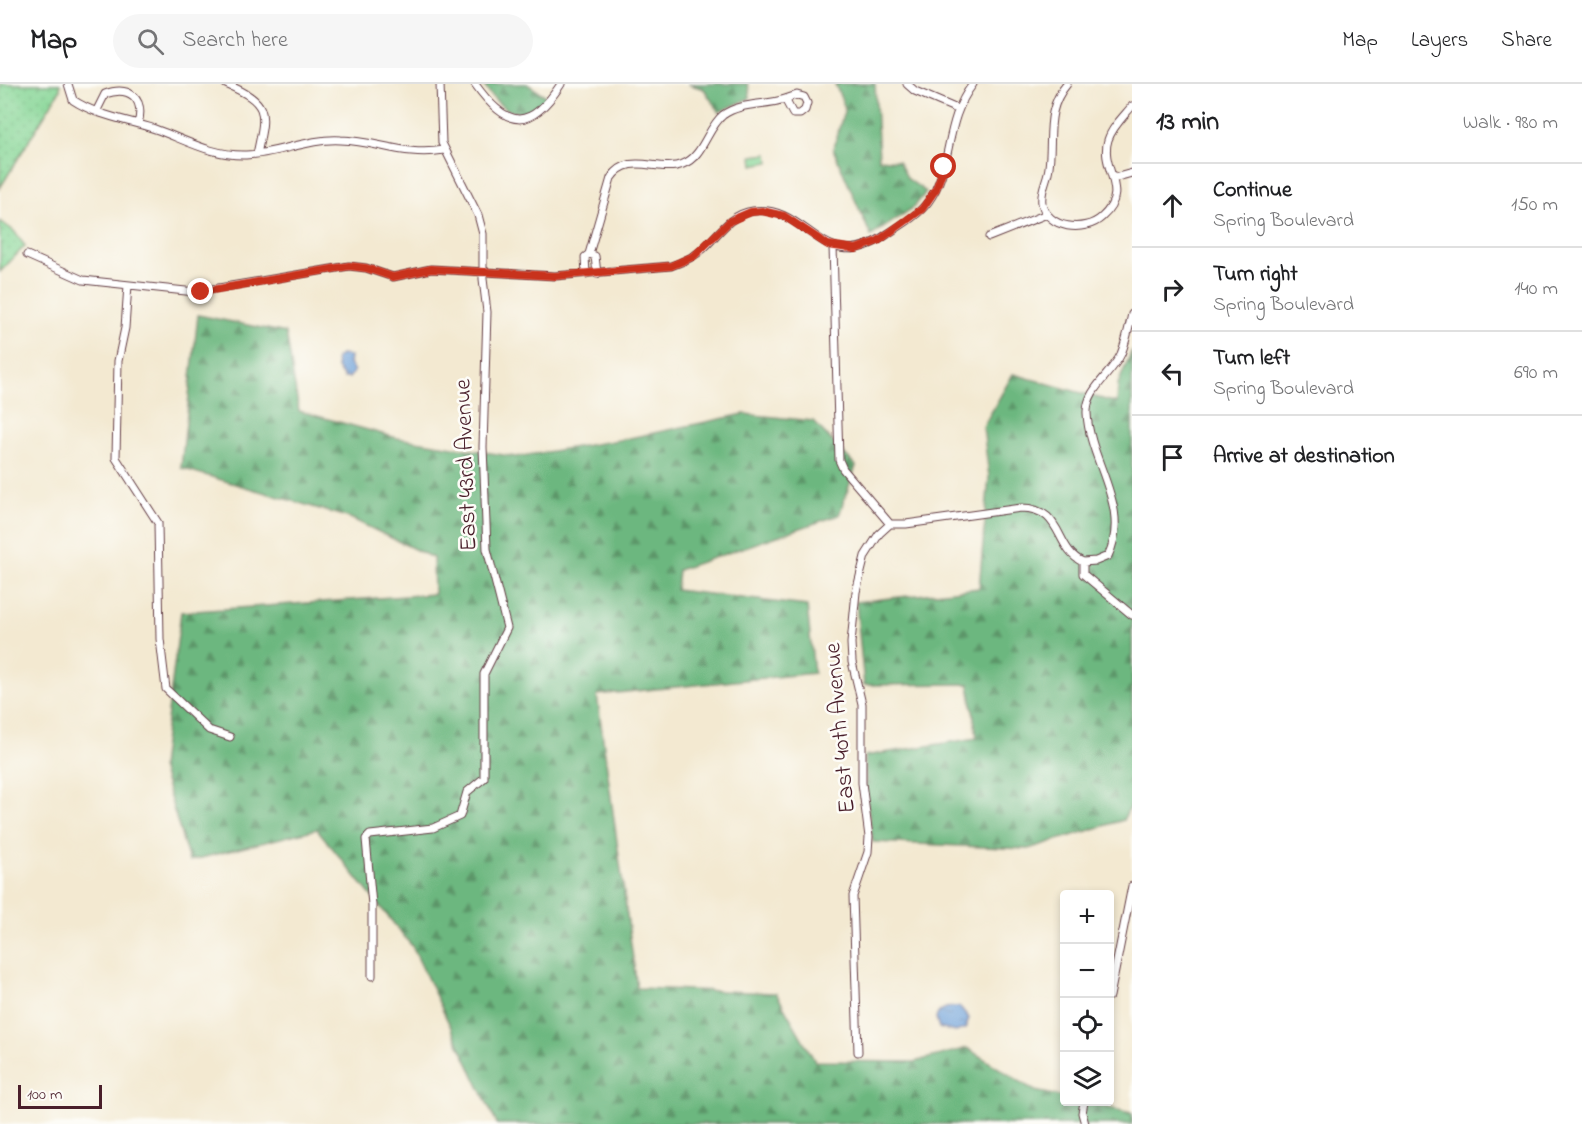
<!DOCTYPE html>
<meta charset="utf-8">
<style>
:root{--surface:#fff;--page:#f6f6f6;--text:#202124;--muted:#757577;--line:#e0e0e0}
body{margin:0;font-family:"Indie Flower",sans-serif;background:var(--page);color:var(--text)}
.controls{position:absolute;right:18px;bottom:18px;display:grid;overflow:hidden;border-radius:6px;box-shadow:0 3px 9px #0003}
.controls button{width:54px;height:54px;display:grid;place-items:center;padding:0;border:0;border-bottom:2px solid var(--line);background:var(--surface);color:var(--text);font:30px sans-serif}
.scale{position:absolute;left:18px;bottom:15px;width:84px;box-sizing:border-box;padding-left:6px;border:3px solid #4a1f2b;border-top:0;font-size:16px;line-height:21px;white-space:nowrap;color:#4a1f2b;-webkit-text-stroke:4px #fdfcf7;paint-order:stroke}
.stop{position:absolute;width:18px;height:18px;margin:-14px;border:4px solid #c8321e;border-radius:50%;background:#fff}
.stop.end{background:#c8321e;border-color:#fff;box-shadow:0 2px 6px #0008}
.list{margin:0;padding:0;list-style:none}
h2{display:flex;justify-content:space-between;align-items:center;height:78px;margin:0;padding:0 24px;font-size:26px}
h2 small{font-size:20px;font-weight:400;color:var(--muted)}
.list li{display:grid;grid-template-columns:39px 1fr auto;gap:18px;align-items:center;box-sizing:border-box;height:84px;padding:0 24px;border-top:2px solid var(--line)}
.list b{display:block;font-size:22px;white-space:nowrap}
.list p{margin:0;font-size:20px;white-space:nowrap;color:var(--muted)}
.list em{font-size:20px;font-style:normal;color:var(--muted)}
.icon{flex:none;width:33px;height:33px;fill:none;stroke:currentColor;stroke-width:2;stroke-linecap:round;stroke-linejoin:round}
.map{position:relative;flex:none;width:1132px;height:1040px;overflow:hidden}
header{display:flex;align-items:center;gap:36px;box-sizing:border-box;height:84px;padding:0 30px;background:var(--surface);border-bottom:2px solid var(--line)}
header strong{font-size:28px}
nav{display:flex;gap:33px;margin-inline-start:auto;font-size:21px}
.search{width:420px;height:54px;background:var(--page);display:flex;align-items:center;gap:15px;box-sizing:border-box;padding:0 21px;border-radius:33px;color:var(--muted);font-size:22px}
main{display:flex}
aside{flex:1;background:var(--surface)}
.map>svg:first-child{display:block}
</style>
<header>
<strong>Map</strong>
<div class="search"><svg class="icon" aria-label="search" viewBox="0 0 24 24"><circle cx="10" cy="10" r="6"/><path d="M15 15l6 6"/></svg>Search here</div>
<nav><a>Map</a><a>Layers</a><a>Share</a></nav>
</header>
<main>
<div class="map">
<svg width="1132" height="1040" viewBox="0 0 1132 1040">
<defs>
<pattern id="green-dots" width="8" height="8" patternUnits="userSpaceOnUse" patternTransform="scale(1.5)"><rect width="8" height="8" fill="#86d696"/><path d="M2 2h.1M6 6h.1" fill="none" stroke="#75b781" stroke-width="1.8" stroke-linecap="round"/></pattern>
<pattern id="forest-firs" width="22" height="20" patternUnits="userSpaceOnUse" patternTransform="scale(1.5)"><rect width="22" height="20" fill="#6cb77f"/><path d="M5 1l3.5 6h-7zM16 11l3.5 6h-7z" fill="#5b9468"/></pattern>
<pattern id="water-ripples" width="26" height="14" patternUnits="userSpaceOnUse" patternTransform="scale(1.5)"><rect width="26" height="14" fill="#6da0d9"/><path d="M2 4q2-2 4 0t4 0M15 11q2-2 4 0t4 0" fill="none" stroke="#5c82b0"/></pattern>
</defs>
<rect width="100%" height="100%" fill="#fdfcf7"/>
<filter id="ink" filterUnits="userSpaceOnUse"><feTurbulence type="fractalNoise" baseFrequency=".0167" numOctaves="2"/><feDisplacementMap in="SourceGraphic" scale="12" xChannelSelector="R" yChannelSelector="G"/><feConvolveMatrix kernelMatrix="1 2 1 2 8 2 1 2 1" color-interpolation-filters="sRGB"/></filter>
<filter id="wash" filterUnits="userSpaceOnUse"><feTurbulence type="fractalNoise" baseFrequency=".008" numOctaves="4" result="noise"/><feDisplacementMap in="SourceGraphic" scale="24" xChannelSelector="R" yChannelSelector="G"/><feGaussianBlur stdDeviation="1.35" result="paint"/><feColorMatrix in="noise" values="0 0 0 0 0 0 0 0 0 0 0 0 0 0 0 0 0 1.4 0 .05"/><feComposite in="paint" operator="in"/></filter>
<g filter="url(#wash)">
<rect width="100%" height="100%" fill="#f3e9d1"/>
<!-- green -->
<path fill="url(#green-dots)" stroke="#687a60" stroke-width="1.5" d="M0 0H60V6L0 104Z
M0 137 14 147 25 162 0 188Z"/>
<!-- forest -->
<path fill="url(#forest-firs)" stroke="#5b6b55" stroke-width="1.5" d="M483 0H527L549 14C522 41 501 28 483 0Z
M688 0H748L750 14 719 28 704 5Z
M835 0H875L879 75 898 77 908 95 926 108 914 123 871 152 833 65 845 24Z
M198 231 286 249 299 327 397 354 516 373 625 355 744 330 813 337 856 382 839 431 678 486 676 506 807 522 814 589 597 611 637 904 776 909 815 977 914 978 967 964 1035 1007 1064 1013V1018H1082L1132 1029V1040H497L412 862 317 745 189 777 161 683 181 528 434 510 433 474 350 434 181 384Z
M1132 266V719L1123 736 1028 765 873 758 866 712 865 672 977 654 969 600 864 601 856 518 979 504 989 393 983 343 1013 290 1117 319 1118 300Z"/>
<!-- pitch -->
<path fill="#86d696" stroke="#687a60" stroke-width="1.5" d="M768 70 769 78 753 81 752 72Z"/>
<!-- water -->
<path fill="url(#water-ripples)" stroke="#5c6082" stroke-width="1.5" d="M341 271 350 272 349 280 354 287 349 294H344L337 284 336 274Z
M960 923 969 934 966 944 956 948 939 944 936 934C939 924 950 922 960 923Z"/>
</g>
<g filter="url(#ink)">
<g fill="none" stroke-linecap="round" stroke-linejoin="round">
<!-- minor casing -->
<g stroke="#633d44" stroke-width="9">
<path id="minor" d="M68 0 73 16C97 32 128 36 155 45 186 56 212 72 246 71 278 70 308 54 341 56 378 57 405 73 444 66
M226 0C270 19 266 28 257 70
M475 0C507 45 530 48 561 0
M907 0 915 7 957 25
M1067 0C1045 26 1053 52 1049 83 1048 95 1040 106 1042 119 1047 145 1085 149 1102 133 1132 106 1099 85 1108 56 1112 43 1124 32 1132 22
M96 28 105 10C130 1 145 15 138 40
M1114 94 1132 89
M989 153 1047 130
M833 162 839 376 843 385 890 440 879 450 865 472 856 508 851 559 852 578 862 620V699L869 753 868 768 853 812 858 968
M589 170 611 94C630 66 658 90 683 80 703 73 707 44 723 31 741 18 764 22 785 15L793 30H800L805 26 807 19 804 13 797 11 785 15
M27 171 83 196 195 208 349 182 366 184 393 193 431 185 555 192 671 182C683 178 694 173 703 165 719 150 730 130 753 127 810 120 822 197 889 149 903 140 918 131 928 118 954 83 943 39 973 0
M586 190 585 173 589 170 595 172 597 190
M128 201 125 244 118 277 116 374 158 439 160 555 166 605 209 646 230 653
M890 440H906L1021 424C1064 424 1054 465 1083 478V490L1132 531
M1083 478 1096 477 1108 472C1132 423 1089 378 1087 329 1086 305 1112 290 1121 270 1126 258 1129 243 1132 230
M372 892V821L366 755 370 751 433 744 460 732 467 708 484 694V590L507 544 487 465 483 363 487 228 483 195V150L478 131 442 59 440 0
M1110 912 1132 802
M1084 1018 1082 1029 1085 1040"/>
</g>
<!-- minor -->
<use href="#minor" stroke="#fff" stroke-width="7"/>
</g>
</g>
<g fill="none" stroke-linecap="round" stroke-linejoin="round" filter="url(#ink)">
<!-- route -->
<path stroke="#c8321e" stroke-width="8" d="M201 208 349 182 366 184 393 193 431 185 555 192 671 182 694 172 730 137 751 128 762 127 784 132 828 161 856 165 878 157 922 125 936 105 944 83"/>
</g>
<g text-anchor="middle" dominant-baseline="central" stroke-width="5" stroke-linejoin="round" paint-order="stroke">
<!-- street labels -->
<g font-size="24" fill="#4a1f2b" stroke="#fdfcf7">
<text transform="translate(467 381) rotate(-92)">East 43rd Avenue</text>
<text transform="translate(841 644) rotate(-95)">East 40th Avenue</text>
</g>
</g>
</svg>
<div class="controls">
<button>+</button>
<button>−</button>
<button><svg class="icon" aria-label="locate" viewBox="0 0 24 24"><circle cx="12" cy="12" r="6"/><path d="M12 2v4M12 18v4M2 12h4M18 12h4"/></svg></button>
<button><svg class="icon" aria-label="layers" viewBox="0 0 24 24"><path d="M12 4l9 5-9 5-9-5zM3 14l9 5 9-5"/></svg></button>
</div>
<div class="scale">100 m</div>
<div class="stop" style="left:944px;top:83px"></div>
<div class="stop end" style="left:201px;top:208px"></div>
</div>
<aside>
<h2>13 min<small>Walk · 980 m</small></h2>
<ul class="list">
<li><svg class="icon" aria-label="ahead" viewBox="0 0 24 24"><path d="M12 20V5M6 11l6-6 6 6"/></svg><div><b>Continue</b><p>Spring Boulevard</p></div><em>150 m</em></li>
<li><svg class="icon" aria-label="right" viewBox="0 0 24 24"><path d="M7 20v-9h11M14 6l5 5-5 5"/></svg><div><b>Turn right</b><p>Spring Boulevard</p></div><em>140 m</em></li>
<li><svg class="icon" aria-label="left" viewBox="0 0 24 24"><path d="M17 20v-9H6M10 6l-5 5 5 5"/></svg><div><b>Turn left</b><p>Spring Boulevard</p></div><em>690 m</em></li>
<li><svg class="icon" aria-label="arrive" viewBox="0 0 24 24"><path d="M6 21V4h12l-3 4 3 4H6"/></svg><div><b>Arrive at destination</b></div></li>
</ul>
</aside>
</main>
